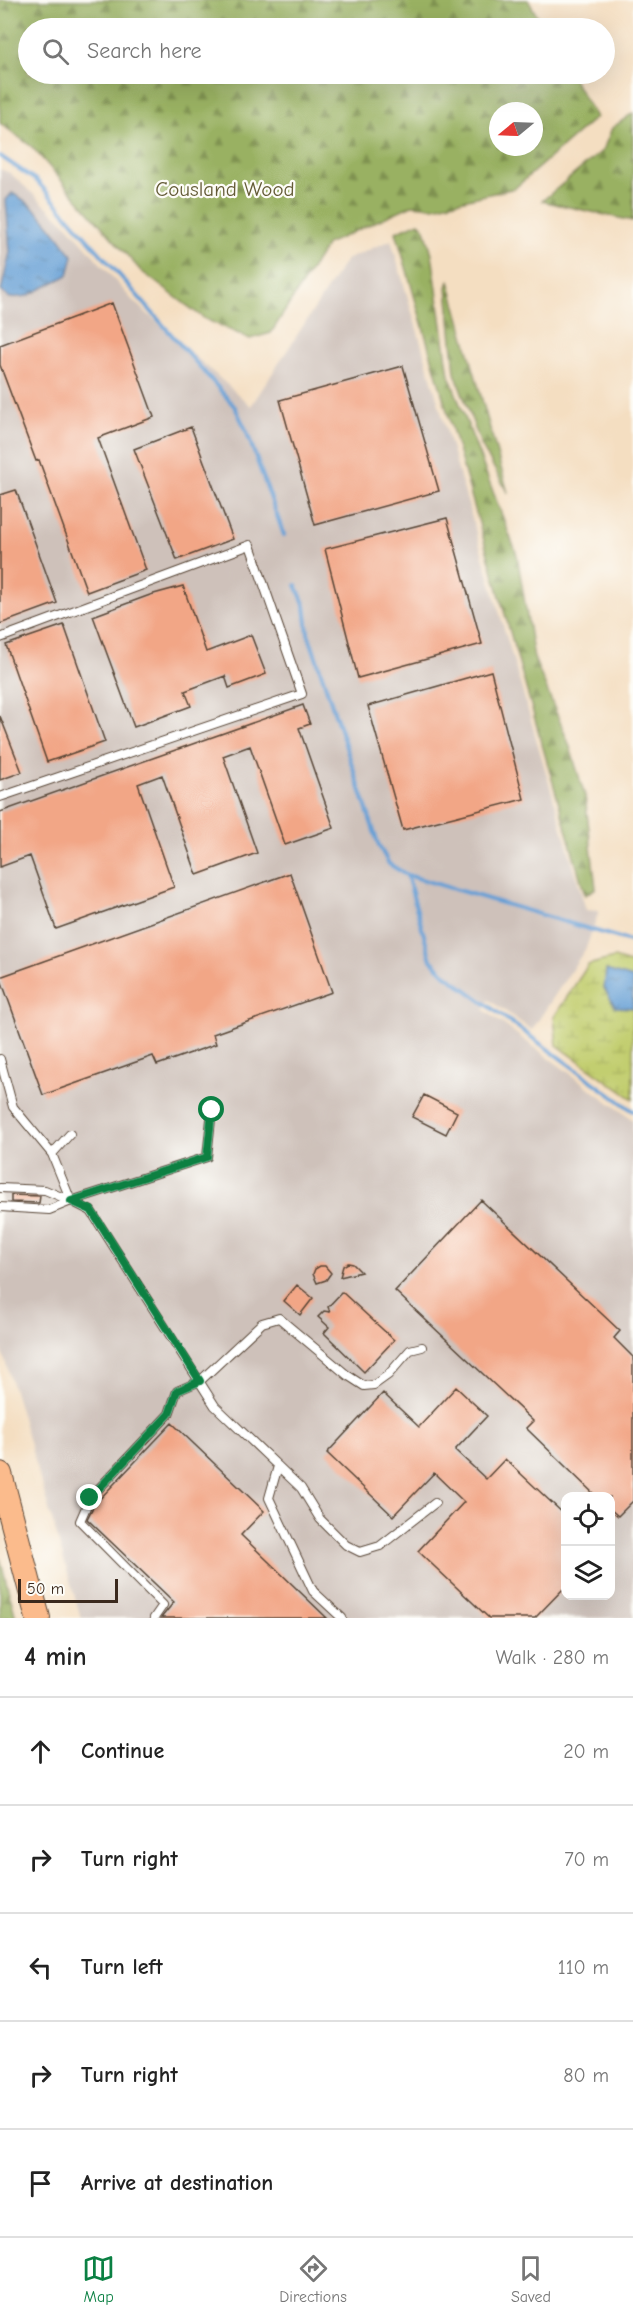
<!DOCTYPE html>
<meta charset="utf-8">
<style>
:root{--surface:#fff;--page:#f2f2f2;--text:#222;--muted:#767676;--line:#e0e0e0;--accent:#0b8043}
body{margin:0;font-family:"Comic Neue",sans-serif;background:var(--page);color:var(--text)}
.controls{position:absolute;right:18px;bottom:18px;display:grid;overflow:hidden;border-radius:12px;box-shadow:0 6px 24px #0002}
.controls button{width:54px;height:54px;display:grid;place-items:center;padding:0;border:0;border-bottom:2px solid var(--line);background:var(--surface);color:var(--text);font:30px sans-serif}
.compass{position:absolute;left:489px;top:102px;width:54px;height:54px;border-radius:50%;background:var(--surface);box-shadow:0 6px 24px #0002;rotate:251deg}
.scale{position:absolute;left:18px;bottom:15px;width:100px;box-sizing:border-box;padding-left:6px;border:3px solid #3b2a1e;border-top:0;font-size:16px;line-height:21px;white-space:nowrap;color:#3b2a1e;-webkit-text-stroke:4px #fdfcf7;paint-order:stroke}
.stop{position:absolute;width:18px;height:18px;margin:-14px;border:4px solid #0b8043;border-radius:50%;background:#fff}
.stop.end{background:#0b8043;border-color:#fff;box-shadow:0 2px 6px #0008}
.list{margin:0;padding:0;list-style:none}
h2{display:flex;justify-content:space-between;align-items:center;height:78px;margin:0;padding:0 24px;font-size:26px}
h2 small{font-size:20px;font-weight:400;color:var(--muted)}
.list li{display:grid;grid-template-columns:39px 1fr auto;gap:18px;align-items:center;box-sizing:border-box;height:108px;padding:0 24px;border-top:2px solid var(--line)}
.list b{display:block;font-size:22px;white-space:nowrap}
.list em{font-size:20px;font-style:normal;color:var(--muted)}
.icon{flex:none;width:33px;height:33px;fill:none;stroke:currentColor;stroke-width:2;stroke-linecap:round;stroke-linejoin:round}
.map{position:relative;flex:none;width:633px;height:1618px;overflow:hidden}
.search{position:absolute;background:var(--surface);box-shadow:0 6px 24px #0002;left:18px;right:18px;top:18px;height:66px;display:flex;align-items:center;gap:15px;box-sizing:border-box;padding:0 21px;border-radius:33px;color:var(--muted);font-size:22px}
.sheet{height:618px;background:var(--surface)}
nav{display:flex;justify-content:space-around;align-items:center;box-sizing:border-box;height:84px;border-top:2px solid var(--line);background:var(--surface);font-size:16px;color:var(--muted)}
nav a{display:grid;justify-items:center;gap:3px}
nav .on{color:var(--accent)}
.map>svg:first-child{display:block}
</style>
<div class="map">
<svg width="633" height="1618" viewBox="0 0 633 1618">
<defs>
<pattern id="forest-firs" width="22" height="20" patternUnits="userSpaceOnUse" patternTransform="scale(1.5)"><rect width="22" height="20" fill="#99b162"/><path d="M5 1l3.5 6h-7zM16 11l3.5 6h-7z" fill="#7e9050"/></pattern>
<pattern id="wetland-marsh" width="20" height="14" patternUnits="userSpaceOnUse" patternTransform="scale(1.5)"><rect width="20" height="14" fill="#c2ce70"/><path d="M1 5h8M5 5V1M11 12h8M15 12V8" fill="none" stroke="#a8b161"/></pattern>
<pattern id="water-ripples" width="26" height="14" patternUnits="userSpaceOnUse" patternTransform="scale(1.5)"><rect width="26" height="14" fill="#659fd5"/><path d="M2 4q2-2 4 0t4 0M15 11q2-2 4 0t4 0" fill="none" stroke="#5482ac"/></pattern>
</defs>
<rect width="100%" height="100%" fill="#fdfcf7"/>
<filter id="ink" filterUnits="userSpaceOnUse"><feTurbulence type="fractalNoise" baseFrequency=".0167" numOctaves="2"/><feDisplacementMap in="SourceGraphic" scale="12" xChannelSelector="R" yChannelSelector="G"/><feConvolveMatrix kernelMatrix="1 2 1 2 8 2 1 2 1" color-interpolation-filters="sRGB"/></filter>
<filter id="wash" filterUnits="userSpaceOnUse"><feTurbulence type="fractalNoise" baseFrequency=".008" numOctaves="4" result="noise"/><feDisplacementMap in="SourceGraphic" scale="24" xChannelSelector="R" yChannelSelector="G"/><feGaussianBlur stdDeviation="1.35" result="paint"/><feColorMatrix in="noise" values="0 0 0 0 0 0 0 0 0 0 0 0 0 0 0 0 0 1.4 0 .05"/><feComposite in="paint" operator="in"/></filter>
<g filter="url(#wash)">
<rect width="100%" height="100%" fill="#f4dec1"/>
<!-- industrial -->
<path fill="#cec1ba" fill-rule="evenodd" d="M0 169 10 173 69 227 133 301 251 406 346 260 391 240 586 910 599 911 586 948 532 1030 489 1000 484 1010 633 1120V1618H81L0 1343ZM566 1496H610V1596H566Z"/>
<!-- forest -->
<path fill="url(#forest-firs)" stroke="#6a6e40" stroke-width="1.5" fill-rule="evenodd" d="M0 0H528L544 28H28V74H570L596 117 515 188 434 207 412 205 327 244 271 333 250 339 205 319 141 271 32 147 0 123ZM498 111H534V147H498Z
M633 113V221L542 201 603 150 612 128Z
M419 222 425 229 432 254 449 375 517 555 534 658 569 744 585 796 596 888 585 895 396 232Z
M449 281 508 493 481 445 455 373 447 287Z
M0 1558 16 1618H0Z"/>
<!-- wetland -->
<path fill="url(#wetland-marsh)" stroke="#7e7c47" stroke-width="1.5" d="M614 958 633 964V1099L557 1045 554 1017 588 965Z"/>
<!-- water -->
<path fill="url(#water-ripples)" stroke="#50647a" stroke-width="1.5" d="M12 193C38 206 56 233 73 256L68 275 27 296 10 298 1 291 10 252 6 200Z
M606 970 633 978V1008L615 1007 604 988Z"/>
<g fill="none" stroke-linecap="round" stroke-linejoin="round">
<!-- stream -->
<path stroke="#659fd5" stroke-width="4" d="M0 156 37 181 235 407 246 430 284 535
M296 585 305 606 308 633 379 846 389 864 407 875 431 960 446 975 633 1111
M407 875 633 942"/>
</g>
<g id="blocks">
<!-- building -->
<path fill="#f2a686" d="M112 303 154 417 98 438 146 570 87 592 39 460 36 461 0 365V345Z
M403 366 439 491 315 525 280 400Z
M191 427 233 539 177 560 134 449Z
M16 490 57 603 0 624V495Z
M447 518 482 644 358 678 325 549Z
M183 586 206 652 251 635 266 674 229 688 225 676 185 691 191 706 134 727 93 616 150 595Z
M64 625 105 742 47 762 6 645Z
M491 671 524 799 403 830 368 706Z
M303 705 310 724 299 728 334 828 285 845 250 746 223 756 257 853 197 875 162 775 138 784 174 887 56 929 30 856 0 867V812Z
M0 716 22 772 0 780Z
M290 873 332 992 213 1034 216 1044 157 1065 153 1056 43 1095 0 977Z
M424 1095 457 1112 446 1134 412 1117Z
M11 1195 40 1196 39 1203 11 1202Z
M481 1200 620 1331 614 1338 633 1357V1501L618 1516 610 1509V1497H597L526 1428 533 1421 395 1291Z
M348 1263 353 1264 361 1272 340 1277 343 1266Z
M320 1266H325L331 1273 326 1280 317 1283 313 1274 315 1269Z
M297 1285 313 1298 300 1315 284 1301Z
M342 1292 394 1340 364 1372 324 1333 329 1327 318 1317 324 1311 330 1312 328 1307Z
M456 1387 487 1416 455 1450 486 1479 505 1459 566 1516V1586L535 1618H489L418 1551 464 1502 434 1473 393 1516 327 1453 383 1393 419 1427Z
M172 1423 264 1511 241 1535 327 1618H161L174 1602 87 1519 94 1505Z"/>
</g>
</g>
<g filter="url(#ink)">
<use href="#blocks" fill-opacity="0" stroke="#574536" stroke-width="1.5"/>
<g fill="none" stroke-linecap="round" stroke-linejoin="round">
<!-- service casing -->
<g stroke="#574536" stroke-width="10">
<path id="service" d="M0 638 250 545 302 694 0 797
M0 1059 13 1107 52 1154 71 1201 91 1211 215 1406 301 1488 320 1519 346 1545 360 1552 380 1546 435 1503
M52 1154 70 1134
M0 1188 45 1190 71 1201 49 1210 0 1207
M71 1201 207 1157 212 1110
M278 1466 269 1498 313 1591 342 1618
M154 1618 163 1605 80 1521 90 1498 169 1414 177 1391 200 1381 262 1323 279 1318 347 1375 364 1386 374 1385 388 1375 410 1350 422 1347"/>
</g>
<!-- primary casing -->
<g stroke="#574536" stroke-width="26">
<path id="primary" d="M0 1474 38 1618"/>
</g>
<!-- service -->
<use href="#service" stroke="#fff" stroke-width="8"/>
<!-- primary -->
<use href="#primary" stroke="#fbbb8c" stroke-width="24"/>
</g>
</g>
<g fill="none" stroke-linecap="round" stroke-linejoin="round" filter="url(#ink)">
<!-- route -->
<path stroke="#0b8043" stroke-width="8" d="M90 1498 169 1414 177 1391 200 1381 91 1210 71 1201 207 1157 212 1110"/>
</g>
<g text-anchor="middle" dominant-baseline="central" stroke-width="4.5" stroke-linejoin="round" paint-order="stroke">
<!-- park labels -->
<g font-size="21" fill="#645b37" stroke="#fdfcf7">
<text x="225" y="189">Cousland Wood</text>
</g>
</g>
</svg>
<div class="controls">
<button><svg class="icon" aria-label="locate" viewBox="0 0 24 24"><circle cx="12" cy="12" r="6"/><path d="M12 2v4M12 18v4M2 12h4M18 12h4"/></svg></button>
<button><svg class="icon" aria-label="layers" viewBox="0 0 24 24"><path d="M12 4l9 5-9 5-9-5zM3 14l9 5 9-5"/></svg></button>
</div>
<svg class="compass" viewBox="-18 -18 36 36"><path d="M0-13l5 13h-10z" fill="#e53935"/><path d="M0 13l5-13h-10z" fill="#767676"/></svg>
<div class="scale">50 m</div>
<div class="stop" style="left:212px;top:1110px"></div>
<div class="stop end" style="left:90px;top:1498px"></div>
<div class="search"><svg class="icon" aria-label="search" viewBox="0 0 24 24"><circle cx="10" cy="10" r="6"/><path d="M15 15l6 6"/></svg>Search here</div>
</div>
<section class="sheet">
<h2>4 min<small>Walk · 280 m</small></h2>
<ul class="list">
<li><svg class="icon" aria-label="ahead" viewBox="0 0 24 24"><path d="M12 20V5M6 11l6-6 6 6"/></svg><div><b>Continue</b></div><em>20 m</em></li>
<li><svg class="icon" aria-label="right" viewBox="0 0 24 24"><path d="M7 20v-9h11M14 6l5 5-5 5"/></svg><div><b>Turn right</b></div><em>70 m</em></li>
<li><svg class="icon" aria-label="left" viewBox="0 0 24 24"><path d="M17 20v-9H6M10 6l-5 5 5 5"/></svg><div><b>Turn left</b></div><em>110 m</em></li>
<li><svg class="icon" aria-label="right" viewBox="0 0 24 24"><path d="M7 20v-9h11M14 6l5 5-5 5"/></svg><div><b>Turn right</b></div><em>80 m</em></li>
<li><svg class="icon" aria-label="arrive" viewBox="0 0 24 24"><path d="M6 21V4h12l-3 4 3 4H6"/></svg><div><b>Arrive at destination</b></div></li>
</ul>
</section>
<nav>
<a class="on"><svg class="icon" aria-label="map" viewBox="0 0 24 24"><path d="M3 6l6-2 6 2 6-2v14l-6 2-6-2-6 2zM9 4v14M15 6v14"/></svg>Map</a>
<a><svg class="icon" aria-label="directions" viewBox="0 0 24 24"><path d="M12 3l9 9-9 9-9-9zM9 14v-3h6M13 9l2 2-2 2"/></svg>Directions</a>
<a><svg class="icon" aria-label="saved" viewBox="0 0 24 24"><path d="M7 4h10v16l-5-4-5 4z"/></svg>Saved</a>
</nav>
